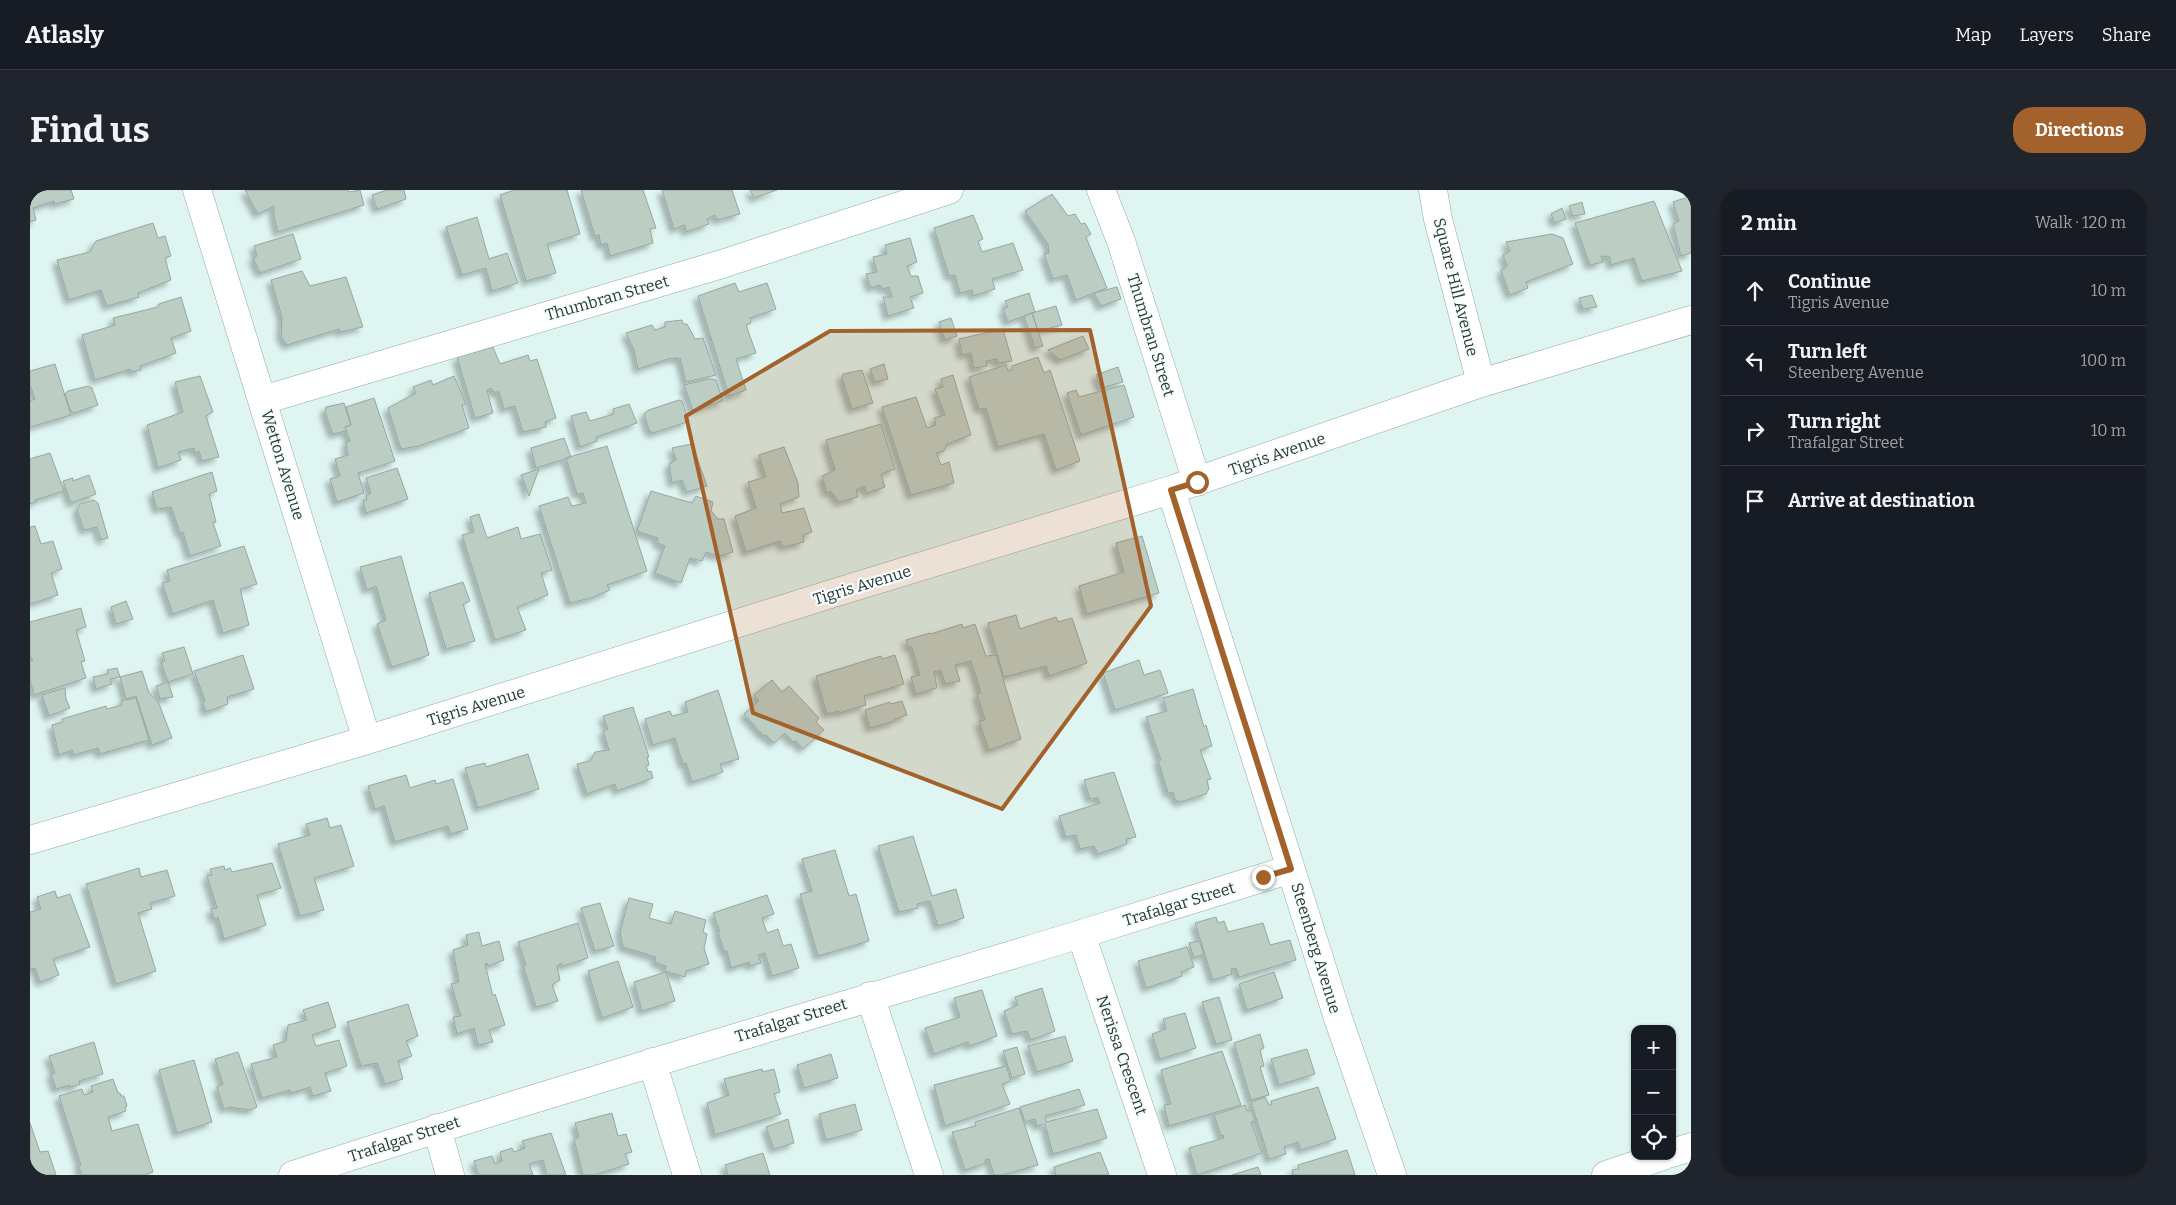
<!DOCTYPE html>
<meta charset="utf-8">
<style>
:root{--surface:#171b24;--page:#20242c;--text:#f1f3f6;--muted:#9ea1a6;--line:#363941;--accent:#a3622c}
body{margin:0;font-family:Bitter,serif;background:var(--page);color:var(--text)}
.controls{position:absolute;right:15px;bottom:15px;display:grid;overflow:hidden;border-radius:10px;box-shadow:0 1px 4px #0004}
.controls button{width:45px;height:45px;display:grid;place-items:center;padding:0;border:0;border-bottom:1px solid var(--line);background:var(--surface);color:var(--text);font:25px sans-serif}
.stop{position:absolute;width:15px;height:15px;margin:-11px;border:4px solid #a3622c;border-radius:50%;background:#fff}
.stop.end{background:#a3622c;border-color:#fff;box-shadow:0 1px 5px #0008}
.list{margin:0;padding:0;list-style:none}
h2{display:flex;justify-content:space-between;align-items:center;height:65px;margin:0;padding:0 20px;font-size:21px}
h2 small{font-size:16px;font-weight:400;color:var(--muted)}
.list li{display:grid;grid-template-columns:32px 1fr auto;gap:15px;align-items:center;box-sizing:border-box;height:70px;padding:0 20px;border-top:1px solid var(--line)}
.list b{display:block;font-size:19px;white-space:nowrap}
.list p{margin:0;font-size:16px;white-space:nowrap;color:var(--muted)}
.list em{font-size:16px;font-style:normal;color:var(--muted)}
.icon{flex:none;width:28px;height:28px;fill:none;stroke:currentColor;stroke-width:2;stroke-linecap:round;stroke-linejoin:round}
.map{position:relative;flex:none;width:1661px;height:985px;overflow:hidden;border-radius:20px}
header{display:flex;align-items:center;gap:30px;box-sizing:border-box;height:70px;padding:0 25px;background:var(--surface);border-bottom:1px solid var(--line)}
header strong{font-size:24px}
nav{display:flex;gap:28px;margin-inline-start:auto;font-size:18px}
.intro{display:flex;align-items:center;justify-content:space-between;box-sizing:border-box;height:120px;padding:0 30px}
h1{margin:0;font-size:35px}
.button{padding:12px 22px;border-radius:20px;background:var(--accent);color:#fff;font-size:18px;font-weight:700}
main{display:flex;gap:30px;padding:0 30px}
aside{flex:1;background:var(--surface);border-radius:20px;box-shadow:0 1px 4px #0004}
.map>svg:first-child{display:block}
</style>
<header>
<strong>Atlasly</strong>
<nav><a>Map</a><a>Layers</a><a>Share</a></nav>
</header>
<div class="intro"><h1>Find us</h1><a class="button">Directions</a></div>
<main>
<div class="map">
<svg width="1661" height="985" viewBox="0 0 1661 985">
<defs>
<filter id="shadow"><feDropShadow dx="-4.5" dy="4.5" stdDeviation="2.5" flood-color="#0004"/></filter>
</defs>
<rect width="100%" height="100%" fill="#def5f2"/>
<!-- building -->
<path fill="#bccec4" stroke="#96a89e" filter="url(#shadow)" d="M0 0H41L44 9 25 14 24 11 3 18 6 30 0 32Z
M215 0H318L319 2 330 0 334 15 248 42 244 27V16L228 24Z
M357 0H374L376 9 347 19 342 5Z
M484 0H537L550 44 517 54 526 83 496 91 470 5Z
M551 0H613L626 38 620 39 623 53 580 66 577 53 571 55 569 45 565 46Z
M632 0H702L710 24 687 30 685 25 677 29 679 34 656 42 655 35 644 39Z
M720 0H747L724 8Z
M1022 4 1038 26 1045 24 1051 34 1055 33 1061 44 1056 47 1077 98 1046 110 1037 85 1023 89 1014 64 1019 63 1018 54 995 21Z
M1661 6V63L1651 66 1643 34 1649 31 1643 12Z
M1624 11 1652 81 1612 91 1604 68 1581 75 1580 67 1571 66 1573 72 1560 75 1545 33Z
M1552 12 1555 24 1543 26 1539 16Z
M1532 18 1536 29 1525 33 1521 24Z
M943 25 953 49 948 51 952 62 983 53 993 80 962 89 965 99 943 106 942 100 930 103 925 85 919 86 904 38Z
M447 27 459 69 477 63 488 93 462 101 456 78 432 85 416 37Z
M123 33 128 48 135 46 141 66 135 68 141 90 108 103 109 107 77 116 71 100 39 110 27 70 60 62 66 51Z
M263 44 271 69 230 83 223 68 227 66 224 56Z
M1522 44 1533 48 1543 74 1496 92 1498 98 1480 105 1471 81 1477 76 1473 65 1480 61 1476 52Z
M880 48 887 72 877 76 881 86H888L893 103 880 107 884 118 858 126 853 107H862L859 97 853 99 850 95 841 98 836 84 847 82 843 67 857 64 855 55Z
M272 81 280 96 316 87 333 137 310 142 309 139 257 155 251 146 252 127 241 90Z
M705 93 709 102 737 93 746 119 720 128 721 133 716 135 726 163 706 169 716 200 699 206 668 106Z
M1087 97 1091 109 1071 116 1064 103Z
M999 103 1005 122 978 132 973 119 978 117 975 111Z
M1562 105 1567 117 1553 119 1549 108Z
M151 107 161 141 141 148 146 163 110 176 111 180 102 182 100 179 65 190 52 145 85 135 83 128 128 117 129 114Z
M1026 116 1032 135 1008 141 1002 123Z
M1002 123 1013 156 1005 158 994 126Z
M921 128 927 146 915 150 909 132Z
M652 130 653 134H657L665 149 673 148 686 185 656 192 650 168 638 169 608 179 604 160 596 143 622 135 625 140 635 137V132Z
M973 139 982 171 968 173 967 169 956 171 957 176 944 178 941 163 932 165 929 149Z
M1053 146 1059 159 1030 170 1018 160Z
M463 157 470 174 498 165 500 171 507 169 526 228 515 232 516 237 493 242 485 216 474 219 469 202H464L461 198 457 200 463 223 445 228 427 167Z
M1008 167 1014 183 1020 180 1050 271 1026 280 1014 244 968 257 956 218 949 219 939 187 976 175 978 181 982 180V176Z
M25 174 41 225 0 237V211L5 209 0 195V181Z
M854 174 858 189 845 192 840 179Z
M1088 177 1093 192 1071 198 1066 185Z
M832 180 843 213 822 219 812 188 813 184Z
M923 185 941 245 917 254 914 261 906 263 911 275 919 272 924 293 881 305 852 217 886 207 897 238 906 235 904 228 915 225 905 199 913 197 911 189Z
M170 186 183 222 176 226 189 267 172 271 169 261 165 263 164 258 148 262 151 270 128 278 117 235 153 222 145 192Z
M424 186 436 214 432 215 439 238 389 256 371 259 358 218 386 203 383 197 401 190 403 195Z
M679 189 686 190 693 211 663 220 654 195Z
M1094 195 1104 227 1051 245 1037 203 1046 200 1049 207Z
M58 196 62 198 68 215 44 223 40 220 35 204 38 201Z
M344 208 365 271 328 283 334 303 307 312 300 289 310 286 305 269 318 265 316 253 320 251 315 237 321 235 316 217Z
M649 210 652 211 658 228 657 232 623 243 619 240 614 224 619 220Z
M314 213 321 235 315 237 316 241 303 244 295 222 296 217Z
M599 214 607 233 566 247 567 251 550 257 541 226 556 222 560 231 584 224 583 219Z
M851 234 865 279 851 284 855 297 837 303 834 296 826 300 828 307 809 312 801 301 797 303 792 286 805 280 796 250Z
M534 248 541 267 506 278 501 258Z
M662 254 677 296 657 302 652 290 642 293 639 274 646 270 642 258Z
M577 256 617 381 577 395 580 400 561 408 540 413 509 316 538 307 542 316 556 313 553 303 547 304 536 268Z
M754 257 768 293 769 307 750 314 752 323 774 318 782 342 773 345 774 352 753 357 750 351 716 362 705 326 726 318 718 292 736 287 729 265Z
M20 263 34 301 5 310 6 312 0 314V269Z
M367 278 378 309 336 323 333 311 337 310 336 306 341 303 336 288Z
M509 279 499 306 491 285Z
M182 282 187 301 179 304 186 332 183 333 191 356 160 366 153 342 150 343 141 317 127 319 122 302Z
M59 285 66 304 41 313 33 291 43 288V291Z
M621 301 662 313 666 306 683 312 681 321 688 329H694L703 362 689 366 676 362 672 371 660 368 651 393 625 383 635 356 627 353 628 348 607 341Z
M64 310 68 313 78 348 71 350 67 337 54 340 47 320 50 314Z
M449 324 457 348 488 337 491 349 510 344 522 380 511 383 518 405 487 417 496 440 465 450 432 345 444 342 440 327Z
M5 336 11 354 23 351 32 379 21 383 28 405 0 414V337Z
M1112 346 1129 403 1057 424 1049 396 1094 382 1086 353Z
M214 356 227 394 210 399 219 435 193 443 183 410 143 424 132 393 140 391 137 380Z
M371 366 399 465 362 477 347 434 356 430 346 396 337 400 330 377Z
M433 392 440 411 433 414 445 451 416 459 399 403Z
M96 411 103 429 86 434 81 417Z
M51 418 56 437 46 440 55 471 51 472 56 488 4 505 0 489V471L3 470 0 466V432Z
M986 425 990 439 1026 427 1028 432 1042 428 1057 473 1019 486 1016 476 974 487 958 433Z
M932 434 933 438 945 434 956 466 966 465 991 549 959 560 949 531 955 530 947 504 951 503 941 471 925 475 930 491 915 494 911 480 904 482 907 498 886 504 881 487 890 485 882 457H879L876 450 900 443 901 444Z
M154 457 163 484 138 492 131 472 135 471 132 463Z
M213 465 224 499 197 507 198 514 176 522 173 513 175 510 164 481Z
M865 465 874 494 834 506 836 515 809 523V521L797 524 786 486 851 466 852 469Z
M1109 470 1114 485 1130 480 1138 503 1085 520 1073 483Z
M87 478 90 487 80 489 82 494 66 499 63 487 78 484 77 480Z
M112 481 119 503 128 511 142 548 122 555 106 506 96 509 90 487Z
M742 490 752 502 759 496 789 528 786 532 794 540 773 559 766 551 763 552 755 543 744 553 736 545 734 546 714 524 729 511 724 505Z
M138 492 143 507 130 509 126 496Z
M35 498 36 509 40 518 19 526 12 505Z
M1163 499 1174 537 1176 535 1182 556 1170 560 1181 589 1177 590 1179 599 1176 604 1150 612 1145 609 1143 602 1138 603 1128 570H1131L1116 527 1137 521 1133 508Z
M688 500 709 569 690 574 693 582 662 592 656 573 653 574 645 548 623 555 615 529 640 521 642 526 658 522 655 512Z
M106 508 119 550 70 564 68 558 44 565 42 560 29 565 22 535 33 532 32 529 76 516 77 519 92 515 91 511Z
M872 511 877 525 865 529V531L840 538 835 520 860 512 861 514Z
M603 517 619 567H617L619 575 616 576 618 582 621 581 623 588 587 601 585 594 557 604 547 574 560 571 565 562 579 560 573 541 578 539 573 526Z
M498 564 509 599 448 618 435 578 455 573 456 577Z
M1084 582 1106 647 1096 649 1097 654 1068 664 1064 656 1050 659 1046 645 1036 647 1029 626 1070 613 1068 608 1060 609 1054 590Z
M376 585 380 598 405 590 406 594 423 589 438 639 421 644 418 636 365 652 354 616 345 619 338 596Z
M297 628 300 638 311 635 324 676 284 688 294 720 270 726 248 654 280 645 276 634Z
M883 646 902 706 926 699 934 728 908 736 900 711 887 714 888 718 869 722 848 656Z
M805 660 819 706 826 704 839 751 788 766 770 704 782 701 772 669Z
M242 673 251 698 227 705 236 735 194 749 188 727 184 729 181 719 187 718 177 686 182 685 180 679 194 676 195 680 200 678 202 682Z
M109 678 111 687 137 680 145 706 120 713 122 719 108 723 126 781 86 794 56 694Z
M25 701 27 708 40 704 60 757 23 769 29 785 10 792 5 778 0 779V722L11 719 7 707Z
M737 705 744 724 732 728 737 743 748 739 753 756 761 754 769 778 742 786 735 763 728 765 731 773 720 776 719 772 701 778 697 761H694L688 742 690 741 683 723Z
M599 708 623 714 619 728 641 734 645 721 676 730 673 742 677 744 674 758 679 774 656 781 655 787 635 781 636 776 625 772 626 767 593 757 590 742Z
M570 713 584 756 565 761 551 718Z
M1186 727 1188 733 1194 731 1198 742 1233 733 1240 755 1260 750 1266 770 1209 787 1206 778 1201 779 1202 784 1183 790 1165 733Z
M548 733 558 768 533 776 531 773 527 776 530 790 522 795 528 811 506 817 493 775H496L488 752Z
M449 742 452 756 469 751 474 770 458 776 457 773 455 774 463 806 465 804 475 835 459 840 463 852 448 855 444 838 427 844 423 827 431 826 421 794 429 792 423 760 438 755 436 745Z
M1169 751 1174 764 1164 768 1159 753Z
M1157 757 1164 777 1151 782 1152 786 1116 798 1108 771Z
M588 771 603 817 572 828 558 781Z
M636 782 645 811 612 821 604 792Z
M1244 782 1253 808 1217 820 1209 794Z
M1012 798 1025 841 1001 850 997 841 982 844 974 821 988 815 985 807Z
M952 800 967 846 940 856 938 852 904 864 895 838 930 827 924 808Z
M1189 807 1202 850 1186 854 1172 812Z
M298 812 306 837 282 845 286 856 309 850 317 876 295 883 301 901 283 906 280 897 262 903 260 900 232 908 221 874 247 867 243 855 256 851 258 835 277 830 273 820Z
M378 814 388 846 376 851 382 866 368 871 373 889 355 894 347 873 331 876 317 832Z
M1155 823 1166 858 1130 869 1122 844 1136 839 1133 829Z
M1230 844 1234 858 1230 860 1234 876 1230 877 1239 905 1221 910 1204 853Z
M1035 846 1043 871 1007 882 998 856Z
M64 852 73 884 49 891 50 894 41 897 40 895 26 899 21 884 25 883 19 866Z
M987 857 995 884 982 888 973 861Z
M1277 859 1285 884 1249 895 1241 869Z
M1192 861 1211 915 1139 936 1134 915 1141 914 1131 880Z
M208 862 227 917 221 920 199 917 194 919 187 897 193 894 185 869Z
M801 864 808 888 774 898 767 875Z
M164 870 182 932 147 943 129 880Z
M976 876 981 891 972 894 980 914 915 936 904 895Z
M732 879 733 882 744 879 750 902 744 904 751 924 685 945 677 913 699 905 694 889Z
M83 889 88 903H90L91 906H94L97 916 95 917 96 921 78 927 82 941 108 934 123 982 114 985H52L48 975H51L29 906 52 899 54 905 63 902 61 896Z
M1288 897 1306 949 1271 960 1268 952 1254 957 1256 964 1239 969 1221 912 1235 907 1239 915H1242L1241 911Z
M1049 899 1055 915 1015 926 1016 932 1067 919 1077 948 1023 964 1015 934 1007 936 1005 929 995 932 990 917Z
M825 914 832 940 796 950 789 924Z
M1215 915 1217 921 1221 920 1225 931 1221 932 1232 963 1167 985 1159 958 1194 948 1193 945 1191 946 1184 925Z
M989 918 1008 975 972 985H964L959 969 955 970 956 973 935 980 922 942 946 936 945 932Z
M582 923 588 946 596 944 602 962 595 964 599 974 564 985H553L544 949 549 947 545 933Z
M758 929 764 953 744 959 736 937Z
M0 933 10 962 18 961 26 985H0Z
M521 943 536 985H517L513 970 499 974 503 985H449L444 971 462 966 465 974 472 971 470 962 482 958 484 962 495 958 492 951Z
M1317 960 1325 985H1263L1262 980 1269 979 1268 975Z
M1070 962 1079 985H1026L1024 977Z
M733 963 740 985H698L695 975Z
M1228 977 1231 985H1202Z"/>
<g fill="none" stroke-linecap="round" stroke-linejoin="round">
<!-- minor casing -->
<g stroke="#93a8a6" stroke-width="29">
<path id="minor" d="M167 0 337 550
M1071 0 1091 51 1167 292
M1403 0 1408 29 1451 193
M233 210 692 74 919 0
M1141 300 1308 828 1362 985
M0 650 337 550 804 403 1141 300 1451 193 1661 130
M1051 744 1132 985
M840 806 899 985
M622 872 657 985
M407 938 420 985
M1642 963 1661 957
M263 985C524 900 788 824 1051 744 1121 723 1191 700 1261 679
M1576 985 1633 966"/>
</g>
<!-- minor -->
<use href="#minor" stroke="#fff" stroke-width="28"/>
</g>
<g fill="none" stroke-linecap="round" stroke-linejoin="round">
<!-- route -->
<path stroke="#a3622c" stroke-width="6" d="M1167 292 1141 300 1261 679 1233 687"/>
</g>
<!-- marked area -->
<path fill="#a3622c" fill-opacity="0.2" stroke="#a3622c" stroke-width="4" stroke-linejoin="round" d="M1060 140 1121 416 972 619 723 523 656 226 800 141Z"/>
<g text-anchor="middle" dominant-baseline="central" stroke-width="4.5" stroke-linejoin="round" paint-order="stroke">
<!-- street labels -->
<g font-size="16" fill="#2e3736" stroke="#f5fefd">
<text transform="translate(1426 97) rotate(76)">Square Hill Avenue</text>
<text transform="translate(577 108) rotate(-16)">Thumbran Street</text>
<text transform="translate(1121 145) rotate(73)">Thumbran Street</text>
<text transform="translate(1247 264) rotate(-19)">Tigris Avenue</text>
<text transform="translate(253 275) rotate(73)">Wetton Avenue</text>
<text transform="translate(832 395) rotate(-17)">Tigris Avenue</text>
<text transform="translate(446 516) rotate(-17)">Tigris Avenue</text>
<text transform="translate(1149 714) rotate(-17)">Trafalgar Street</text>
<text transform="translate(1286 758) rotate(73)">Steenberg Avenue</text>
<text transform="translate(761 830) rotate(-17)">Trafalgar Street</text>
<text transform="translate(1092 865) rotate(71)">Nerissa Crescent</text>
<text transform="translate(374 949) rotate(-18)">Trafalgar Street</text>
</g>
</g>
</svg>
<div class="controls">
<button>+</button>
<button>−</button>
<button><svg class="icon" aria-label="locate" viewBox="0 0 24 24"><circle cx="12" cy="12" r="6"/><path d="M12 2v4M12 18v4M2 12h4M18 12h4"/></svg></button>
</div>
<div class="stop" style="left:1167px;top:292px"></div>
<div class="stop end" style="left:1233px;top:687px"></div>
</div>
<aside>
<h2>2 min<small>Walk · 120 m</small></h2>
<ul class="list">
<li><svg class="icon" aria-label="ahead" viewBox="0 0 24 24"><path d="M12 20V5M6 11l6-6 6 6"/></svg><div><b>Continue</b><p>Tigris Avenue</p></div><em>10 m</em></li>
<li><svg class="icon" aria-label="left" viewBox="0 0 24 24"><path d="M17 20v-9H6M10 6l-5 5 5 5"/></svg><div><b>Turn left</b><p>Steenberg Avenue</p></div><em>100 m</em></li>
<li><svg class="icon" aria-label="right" viewBox="0 0 24 24"><path d="M7 20v-9h11M14 6l5 5-5 5"/></svg><div><b>Turn right</b><p>Trafalgar Street</p></div><em>10 m</em></li>
<li><svg class="icon" aria-label="arrive" viewBox="0 0 24 24"><path d="M6 21V4h12l-3 4 3 4H6"/></svg><div><b>Arrive at destination</b></div></li>
</ul>
</aside>
</main>
